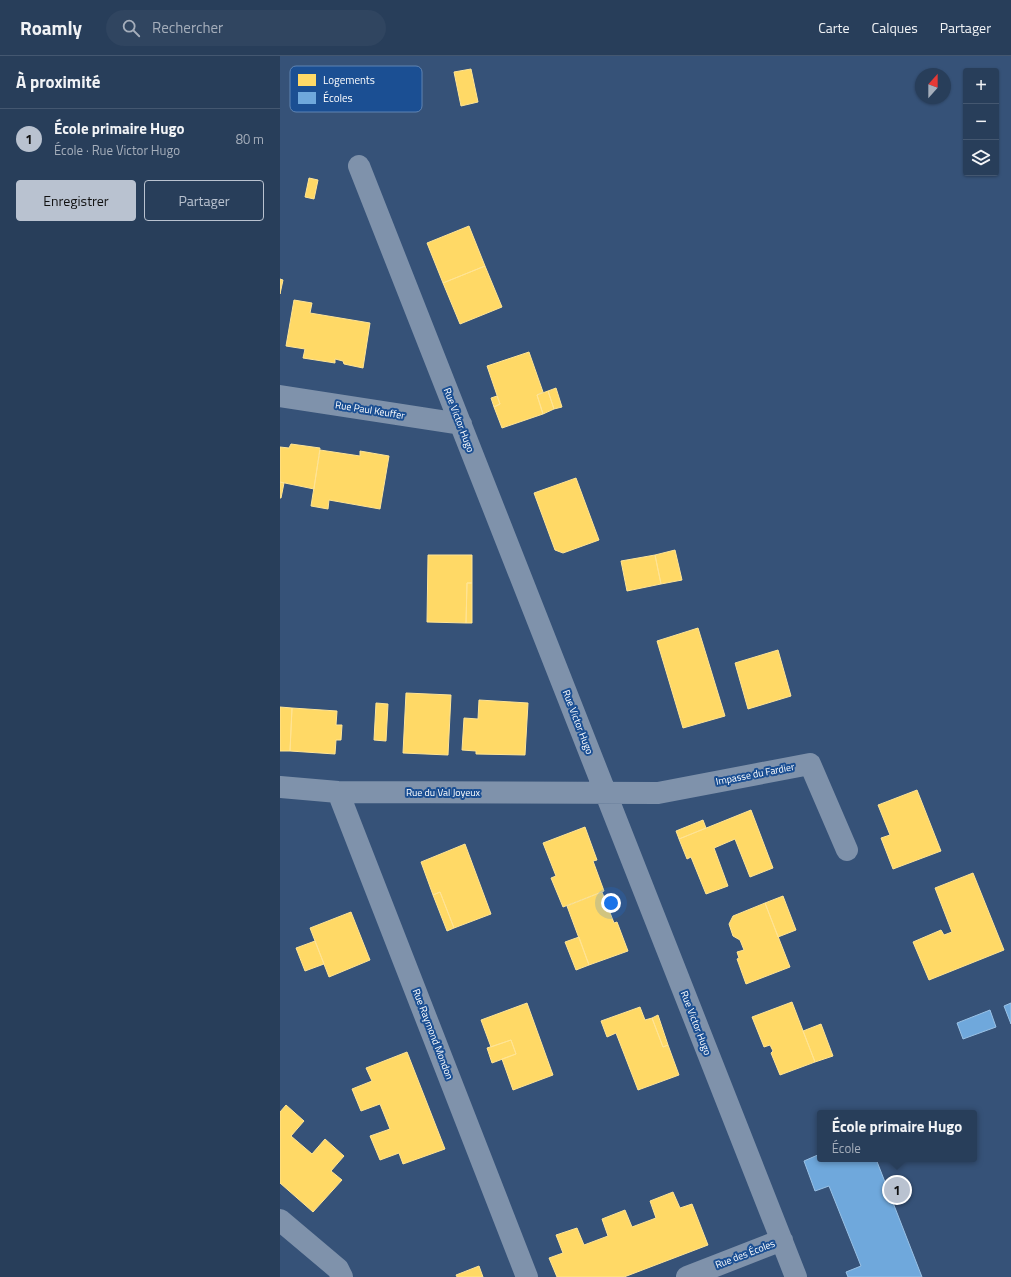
<!DOCTYPE html>
<html lang="fr">
<meta charset="utf-8">
<style>
:root{--surface:#283e5a;--page:#304560;--text:#f1f3f6;--muted:#a5aebb;--line:#445770;--accent:#b9c2d0}
body{margin:0;font-family:"Titillium Web",sans-serif;background:var(--page);color:var(--text)}
.controls{position:absolute;right:12px;top:12px;display:grid;overflow:hidden;border-radius:4px;box-shadow:0 1px 3px #0004}
.controls button{width:36px;height:36px;display:grid;place-items:center;padding:0;border:0;border-bottom:1px solid var(--line);background:var(--surface);color:var(--text);font:20px sans-serif}
.compass{position:absolute;left:635px;top:12px;width:36px;height:36px;border-radius:50%;background:var(--surface);box-shadow:0 1px 3px #0004;rotate:21deg}
.you{position:absolute;left:331px;top:847px;width:14px;height:14px;margin:-10px;border:3px solid #fff;border-radius:50%;background:#1a73e8;box-shadow:0 0 0 6px #1a73e833}
.badge{display:grid;place-items:center;width:26px;height:26px;border-radius:50%;background:var(--accent);color:#111;font-size:13px;font-weight:700}
.pin{position:absolute;translate:-50% -50%;border:2px solid #fff;box-shadow:0 1px 4px #0006}
.popup{position:absolute;left:537px;top:1054px;width:160px;height:52px;box-sizing:border-box;display:grid;place-content:center;border-radius:4px;background:var(--surface);filter:drop-shadow(0 1px 3px #0005);font-size:13px;white-space:nowrap;color:var(--muted)}
.popup b{font-size:15px;color:var(--text)}
.popup::after{content:'';position:absolute;left:50%;top:100%;margin-left:-8px;border:8px solid transparent;border-top-color:var(--surface)}
.list{margin:0;padding:0;list-style:none}
h2{display:flex;justify-content:space-between;align-items:center;height:52px;margin:0;padding:0 16px;font-size:17px}
h2 small{font-size:13px;font-weight:400;color:var(--muted)}
.list li{display:grid;grid-template-columns:26px 1fr auto;gap:12px;align-items:center;box-sizing:border-box;height:60px;padding:0 16px;border-top:1px solid var(--line)}
.list b{display:block;font-size:15px;white-space:nowrap}
.list p{margin:0;font-size:13px;white-space:nowrap;color:var(--muted)}
.list em{font-size:13px;font-style:normal;color:var(--muted)}
.actions{display:flex;gap:8px;padding:12px 16px}
.actions a{flex:1;padding:9px 0;border:1px solid var(--accent);border-radius:4px;text-align:center;font-size:14px;color:var(--accent)}
.actions .main{background:var(--accent);color:#111}
.icon{flex:none;width:22px;height:22px;fill:none;stroke:currentColor;stroke-width:2;stroke-linecap:round;stroke-linejoin:round}
.map{position:relative;flex:none;width:731px;height:1221px;overflow:hidden}
header{display:flex;align-items:center;gap:24px;box-sizing:border-box;height:56px;padding:0 20px;background:var(--surface);border-bottom:1px solid var(--line)}
header strong{font-size:19px}
nav{display:flex;gap:22px;margin-inline-start:auto;font-size:14px}
.search{width:280px;height:36px;background:var(--page);display:flex;align-items:center;gap:10px;box-sizing:border-box;padding:0 14px;border-radius:22px;color:var(--muted);font-size:15px}
main{display:flex}
aside{flex:1;background:var(--surface)}
.map>svg:first-child{display:block}
</style>
<header>
<strong>Roamly</strong>
<div class="search"><svg class="icon" aria-label="search" viewBox="0 0 24 24"><circle cx="10" cy="10" r="6"/><path d="M15 15l6 6"/></svg>Rechercher</div>
<nav><a>Carte</a><a>Calques</a><a>Partager</a></nav>
</header>
<main>
<aside>
<h2>À proximité<small></small></h2>
<ul class="list">
<li><span class="badge">1</span><div><b>École primaire Hugo</b><p>École · Rue Victor Hugo</p></div><em>80 m</em></li>
</ul>
<div class="actions"><a class="main">Enregistrer</a><a>Partager</a></div>
</aside>
<div class="map">
<svg width="731" height="1221" viewBox="0 0 731 1221">
<rect width="100%" height="100%" fill="#365278"/>
<!-- homes -->
<path fill="#ffd966" stroke="#ffe494" d="M191 13 198 46 181 50 174 16Z
M29 122 38 124 34 143 25 141Z
M189 170 205 210 163 227 147 187Z
M205 210 222 251 180 268 163 227Z
M0 223 3 224 0 238Z
M14 244 32 247 30 257 90 267 83 312 64 308 63 305 55 303V307L23 302 25 293 6 290Z
M249 296 263 336 257 339 263 358 222 372 214 351 220 348 207 310Z
M276 332 282 351 274 353 268 335Z
M268 335 274 353 263 358 257 339Z
M217 340 220 348 214 351 211 342Z
M11 388 40 392 34 433 0 426V391L9 392Z
M40 394 80 400V395L109 400 100 453 49 444 48 453 31 450Z
M296 422 319 484 283 497 275 494 254 437Z
M0 426 4 427 1 442H0Z
M395 494 402 524 381 528 375 499Z
M148 499H192V527H187L186 567 147 566Z
M375 499 381 528 347 535 341 505Z
M187 527H192V567H186Z
M418 572 445 660 403 672 377 585Z
M498 594 511 640 468 653 455 607Z
M126 637 171 639 168 699 123 697Z
M199 644 248 647 245 699 196 698V695L182 694 184 662 198 663Z
M96 647 108 648 106 685 94 684Z
M0 651 12 652 10 695H0Z
M12 652 57 655 56 669H62L61 684H56L55 698 10 695Z
M637 734 661 795 613 813 601 782 610 779 598 749Z
M471 754 493 812 470 821 455 783 434 792 448 830 426 838 411 801 407 803 399 783Z
M423 764 426 772 399 783 396 775Z
M305 771 317 804 313 805 324 835 283 851 271 822 276 820 263 787Z
M185 788 211 858 174 872 160 836 153 839 141 806Z
M693 817 724 894 649 924 633 886 661 874 664 879 672 876 655 832Z
M160 836 174 872 167 875 153 839Z
M322 836 334 867 337 866 348 895 309 909 287 850Z
M503 840 516 874 498 881 485 847Z
M485 847 510 911 466 928 457 903 459 902 457 896 464 894 460 884 453 880 449 868 453 860Z
M71 856 90 904 49 921 30 872Z
M299 881 309 909 296 914 285 886Z
M35 885 44 908 25 915 16 892Z
M512 946 535 1006 500 1019 491 997 493 995 490 989 484 991 472 961Z
M247 947 273 1019 233 1034 222 1003 236 998 231 984 211 991 201 964Z
M360 951 365 964 372 962 383 991 388 989 399 1019 358 1034 336 977 327 981 321 965Z
M378 959 388 989 383 991 372 962Z
M541 968 553 1000 535 1006 523 975Z
M231 984 236 998 212 1007 207 992Z
M127 996 165 1093 123 1108 119 1097 100 1104 90 1080 110 1073 100 1048 81 1055 72 1033 92 1025 86 1012Z
M6 1049 24 1065 11 1080 32 1098 45 1083 64 1100 51 1115 62 1124 33 1156 0 1127V1056Z
M393 1136 400 1152 412 1148 428 1189 344 1221H277L269 1202 283 1197 276 1179 297 1172 304 1189 328 1180 322 1163 345 1154 352 1171 376 1162 370 1145Z
M199 1210 203 1221H177L176 1219Z"/>
<!-- schools -->
<path fill="#6fa8dc" stroke="#9ac2e6" d="M731 947V968L724 950Z
M710 954 716 971 683 983 677 967Z
M540 1098V1103H596L642 1221H568L566 1216 581 1210 549 1130 535 1135 524 1105Z"/>
<g fill="none" stroke-linecap="round" stroke-linejoin="round">
<!-- minor -->
<path stroke="#7f92ab" stroke-width="22" d="M79 110 516 1221
M0 340 181 368
M0 731 58 736 378 737 530 708 567 794
M58 736 247 1221
M0 1164 58 1213 62 1221
M407 1221 502 1184"/>
</g>
<g text-anchor="middle" dominant-baseline="central" stroke-width="4" stroke-linejoin="round" paint-order="stroke">
<!-- street labels -->
<g font-size="10" fill="#fff" stroke="#1b4f93">
<text transform="translate(90 354) rotate(9)">Rue Paul Keuffer</text>
<text transform="translate(179 364) rotate(69)">Rue Victor Hugo</text>
<text transform="translate(298 666) rotate(69)">Rue Victor Hugo</text>
<text transform="translate(475 718) rotate(-11)">Impasse du Fardier</text>
<text x="163" y="736">Rue du Val Joyeux</text>
<text transform="translate(416 967) rotate(69)">Rue Victor Hugo</text>
<text transform="translate(153 978) rotate(69)">Rue Raymond Mondon</text>
<text transform="translate(465 1198) rotate(-21)">Rue des Écoles</text>
</g>
</g>
<!-- legend -->
<rect x="10" y="10" width="132" height="46" rx="6" fill="#1b4f93" stroke="#5f84b3" stroke-width="1"/>
<rect x="18" y="18" width="18" height="12" fill="#ffd966"/>
<rect x="18" y="36" width="18" height="12" fill="#6fa8dc"/>
<g font-size="11" fill="#fff">
<text x="43" y="28">Logements</text>
<text x="43" y="46">Écoles</text>
</g>
</svg>
<div class="controls">
<button>+</button>
<button>−</button>
<button><svg class="icon" aria-label="layers" viewBox="0 0 24 24"><path d="M12 4l9 5-9 5-9-5zM3 14l9 5 9-5"/></svg></button>
</div>
<svg class="compass" viewBox="-18 -18 36 36"><path d="M0-13l5 13h-10z" fill="#e53935"/><path d="M0 13l5-13h-10z" fill="#a5aebb"/></svg>
<div class="you"></div>
<div class="pin badge" style="left:617px;top:1134px">1</div>
<div class="popup"><b>École primaire Hugo</b>École</div>
</div>
</main>
